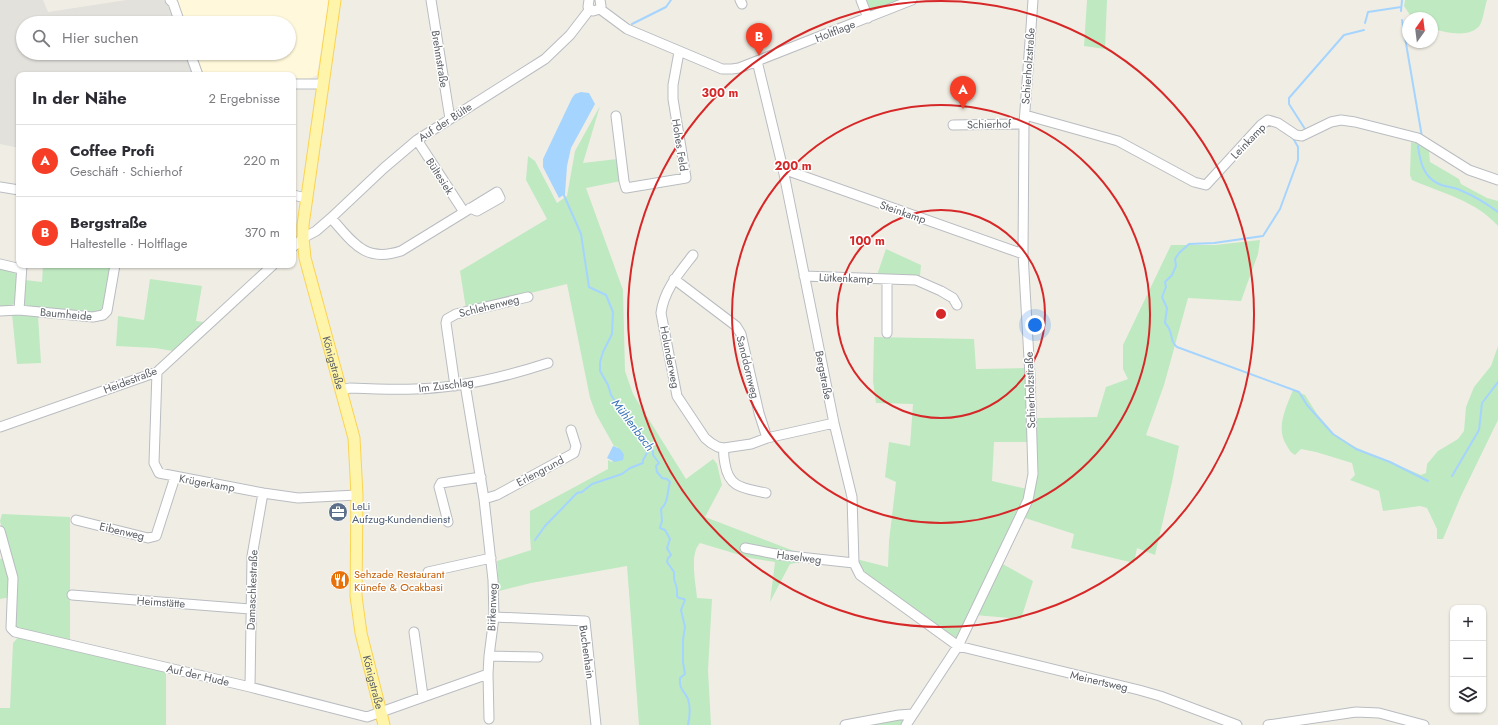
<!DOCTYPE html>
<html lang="de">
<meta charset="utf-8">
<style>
:root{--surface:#fff;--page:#f7f7f7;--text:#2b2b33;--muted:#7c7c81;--line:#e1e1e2;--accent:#f53e25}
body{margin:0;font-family:Jost,sans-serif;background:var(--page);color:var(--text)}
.controls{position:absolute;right:12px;bottom:12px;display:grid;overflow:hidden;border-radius:8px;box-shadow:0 1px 3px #0004}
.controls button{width:36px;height:36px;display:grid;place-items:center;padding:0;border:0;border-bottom:1px solid var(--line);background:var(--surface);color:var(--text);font:20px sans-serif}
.compass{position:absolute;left:1402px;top:12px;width:36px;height:36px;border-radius:50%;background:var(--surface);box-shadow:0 1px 3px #0004;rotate:14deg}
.you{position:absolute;left:1035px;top:325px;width:14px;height:14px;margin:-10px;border:3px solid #fff;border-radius:50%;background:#1a73e8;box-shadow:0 0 0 6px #1a73e833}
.badge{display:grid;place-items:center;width:26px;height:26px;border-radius:50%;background:var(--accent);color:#fff;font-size:13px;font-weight:700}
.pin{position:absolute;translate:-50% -33px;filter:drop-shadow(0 1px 2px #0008)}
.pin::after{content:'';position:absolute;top:21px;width:14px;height:12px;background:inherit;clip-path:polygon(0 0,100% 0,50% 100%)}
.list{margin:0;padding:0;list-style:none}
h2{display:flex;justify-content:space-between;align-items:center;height:52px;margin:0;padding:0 16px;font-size:17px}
h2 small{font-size:13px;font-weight:400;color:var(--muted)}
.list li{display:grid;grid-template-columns:26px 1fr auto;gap:12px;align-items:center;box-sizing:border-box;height:72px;padding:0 16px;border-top:1px solid var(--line)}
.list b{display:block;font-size:15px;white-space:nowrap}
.list p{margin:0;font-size:13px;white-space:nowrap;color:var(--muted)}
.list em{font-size:13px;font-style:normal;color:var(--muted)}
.icon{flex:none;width:22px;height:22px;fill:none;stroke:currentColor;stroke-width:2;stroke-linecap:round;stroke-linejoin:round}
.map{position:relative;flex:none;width:1498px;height:725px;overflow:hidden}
.search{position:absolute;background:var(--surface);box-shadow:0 1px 3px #0004;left:16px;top:16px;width:280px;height:44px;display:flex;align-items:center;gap:10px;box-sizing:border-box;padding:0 14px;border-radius:22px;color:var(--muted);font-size:15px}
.panel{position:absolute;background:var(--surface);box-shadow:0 1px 3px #0004;left:16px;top:72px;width:280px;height:196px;border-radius:8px}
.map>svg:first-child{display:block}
</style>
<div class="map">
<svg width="1498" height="725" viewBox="0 0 1498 725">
<rect width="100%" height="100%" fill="#f0eee4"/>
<!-- commercial -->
<path fill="#fff8da" d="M175 0H329L317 75 305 81H293V75H201L193 53H289V23H182Z"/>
<!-- industrial -->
<path fill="#e3e1dc" d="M0 0H43L48 12 126 0H163L168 4 175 23H23V53H186L194 75H19V148L0 144Z"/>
<!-- green -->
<path fill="#bfe9c1" d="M864 0H900L868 12Z
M1087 0H1107L1105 49 1084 46Z
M1405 0H1487C1485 6 1483 20 1480 25 1470 39 1445 32 1432 29V18H1412L1404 6Z
M600 106 583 163 617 159 621 181 586 188 623 290 625 371 633 394 686 479 713 459 717 464 722 485 705 517 807 556V561L790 564 770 602 775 562 750 558 700 543C689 554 696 584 697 598L712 599 708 670 711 725H639L627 566 531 583 499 591 497 561 531 550 530 536V511L608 469V460L612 462 618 447 614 446 596 414 590 398 567 284 466 309 460 271 547 219 526 180 528 156 535 161 557 203 567 196 575 151Z
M1411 142 1416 143 1429 151 1430 162 1459 179 1461 184 1487 198 1498 201V226C1476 201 1442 193 1412 180L1410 175Z
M1260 240 1258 254 1241 301 1188 298 1164 385 1146 435 1179 446 1172 482 1155 555 1137 548 1134 563 1071 548 1074 534 1022 517 1033 494 1037 476 1036 418 1097 417 1106 387 1128 379 1123 369V345L1171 245H1215Z
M886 249 921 265 920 276 877 275Z
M43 265H112L104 310 100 313H91L27 308 23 303 25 280 42 282Z
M0 267C4 268 12 269 15 272 19 277 16 298 14 304L8 307H0Z
M150 279 202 286 196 321 204 322 173 351 155 348 116 346 118 316 144 320Z
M12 314 38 316 41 363 17 364Z
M874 337 974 339 976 369 1025 368 1030 442H994L992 481 1027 489 960 635 956 638 862 573 856 559 888 567 889 541 896 482 885 477 889 442 910 446 913 404 876 403 873 381Z
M1498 346V420L1461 496 1443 539H1437V529L1427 508 1420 506 1383 511 1379 491 1350 480 1355 475 1352 463 1316 452 1301 449 1295 455C1291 453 1289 450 1287 446 1275 428 1286 408 1293 390L1305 395 1317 414 1334 434 1357 448 1421 475 1426 473 1427 464 1438 451 1458 439 1464 431 1466 407 1474 387 1491 366Z
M2 514 70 517V641L19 630 15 625 14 573 0 521Z
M6 557 10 578 11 597 0 599V559Z
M999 562 1033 581 1021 619 975 615Z
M20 635 166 670V725H0V708H10L13 643Z
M904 719 903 725H854Z"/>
<!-- water -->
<path fill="#a5d4ff" d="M581 92 589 93 595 104 571 148 567 166 565 194 559 198 543 167V159L572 98 575 94Z
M613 446C618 447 622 450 624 455L623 460 615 462 607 458Z"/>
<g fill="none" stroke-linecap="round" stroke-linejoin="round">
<!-- stream -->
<path stroke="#a5d4ff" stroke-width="2" d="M1401 11 1402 0
M1402 20 1422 137
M1365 23 1368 12 1401 7
M632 24 666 7 671 0
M1305 129 1289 104V98L1344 35 1364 30
M1293 138 1298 147V160L1280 209 1263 236 1214 243 1189 244 1179 253 1175 259 1176 266 1172 275 1165 282 1166 287 1162 297 1167 308 1165 323C1175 333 1168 340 1177 347L1299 392 1307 405 1333 434 1356 449 1390 462 1428 481
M1418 146C1420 161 1423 177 1439 184 1446 187 1454 187 1460 190 1474 196 1486 203 1498 212
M563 193 581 234 589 287 606 295 613 312 612 334 603 352 600 362V371L608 385 611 395 615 401V405L639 431 653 451V455L659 463 656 466 657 472 662 478 667 479 670 482C667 491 669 502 661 509L662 521 660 528 665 530 670 539 667 548 671 555 668 558 667 562 674 572V579L677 589V596L679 598 684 599 685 600 681 610 685 627 683 640V662L685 674 680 678C679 690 684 690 688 699 691 708 690 716 688 725
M1452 476 1479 430 1482 403 1498 382
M535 540 545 526 577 493 582 492 592 484 622 474 630 468 643 463V460L650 448"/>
<!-- minor casing -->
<g stroke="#b9bcc1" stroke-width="11">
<path id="minor" d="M170 0 173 3 180 23
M431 0 450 119
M589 0 588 7 593 11 600 9 601 6 600 0
M740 0 742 4
M861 0 868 18
M600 9 627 29 722 69H732L739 68 757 61 912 0
M190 53 198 75
M757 61 783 169 834 423 852 497 854 563 860 575 958 646 1139 690 1160 696 1237 725
M293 84H322
M1025 115 1118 141 1194 182 1206 185 1261 125 1268 120 1278 123 1296 135 1302 136 1331 122 1341 120 1355 122 1418 138 1469 170 1498 180
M616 116 624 181 626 188 686 178 673 99V85L679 52
M953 125 1024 124
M417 140 464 212
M783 169 1023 254
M0 187 19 190
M293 195 306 198
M331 218C353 242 364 263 401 251L497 192 500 198 477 211 470 208
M293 247 303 238 316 231 331 218 384 168 417 140 545 59 570 35 590 9
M693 255C679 273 664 290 661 313L677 396 705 438 711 443 718 447 724 448 751 444 767 438 834 423
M0 264 21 269
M804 276 916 280 941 291 953 298 957 305
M674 279 736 326 741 334 759 413 767 438
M887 279V333
M19 310 22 265
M0 311 19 310 93 317 103 315 107 311 115 265
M157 372 154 463 159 473 263 493 298 498 357 495
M455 386 446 323 447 319 456 314 528 297
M341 390 350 388C372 389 394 390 415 389 461 388 505 377 548 363
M0 427 157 372 273 265
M724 448C723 454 724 459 725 464 729 489 745 488 766 493
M484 499 497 495 574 453 576 446 571 430
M76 520 148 538 156 536 175 477
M448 522 439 487 441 483 481 477
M0 531 13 578 11 628 15 632 250 687 367 717 488 674 489 656 494 617 493 580 484 499 465 384
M745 548 781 555 854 563
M428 572 491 558
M72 595 250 609
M494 617 585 621 596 725
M414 632 423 696
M489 656 538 657
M488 674 489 719
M250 687 252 556 263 493
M845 725 899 715 912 714
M906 725 958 646 1028 500 1033 474 1030 376 1023 254 1024 124 1033 0
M1268 725 1356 712 1379 713 1424 725"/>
</g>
<!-- major casing -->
<g stroke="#fbd352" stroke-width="13">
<g id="major">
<path id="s1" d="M335 0 303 225V238L305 258 354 438 357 495 356 596 361 633 384 725"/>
</g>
</g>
<!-- minor -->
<use href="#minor" stroke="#fff" stroke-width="9"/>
<!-- major -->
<use href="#major" stroke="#fff5aa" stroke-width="11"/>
</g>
<!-- distance rings -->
<g fill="none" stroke="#d62828" stroke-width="2">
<circle cx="941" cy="314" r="104"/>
<circle cx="941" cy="314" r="209"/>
<circle cx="941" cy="314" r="313"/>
</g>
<!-- icons -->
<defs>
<g id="office-disc" transform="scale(1)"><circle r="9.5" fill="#5c6f8a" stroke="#fff"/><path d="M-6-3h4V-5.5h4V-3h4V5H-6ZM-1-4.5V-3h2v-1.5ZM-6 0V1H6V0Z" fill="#fff"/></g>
<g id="restaurant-disc" transform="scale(1)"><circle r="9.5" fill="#e8710a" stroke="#fff"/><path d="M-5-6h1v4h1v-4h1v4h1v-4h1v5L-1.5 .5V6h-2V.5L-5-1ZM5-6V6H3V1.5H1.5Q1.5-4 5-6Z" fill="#fff"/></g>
</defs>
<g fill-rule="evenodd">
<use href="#office-disc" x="338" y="512"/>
<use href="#restaurant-disc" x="340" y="580"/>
</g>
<g text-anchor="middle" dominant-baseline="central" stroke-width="3" stroke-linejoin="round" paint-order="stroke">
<!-- street labels -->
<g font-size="11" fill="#5c6066" stroke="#fff">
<text transform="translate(835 31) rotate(-22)">Holtflage</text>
<text transform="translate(440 59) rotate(81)">Brehmstraße</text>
<text transform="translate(1028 66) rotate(-86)">Schierholzstraße</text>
<text transform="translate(445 122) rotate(-33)">Auf der Bülte</text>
<text transform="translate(989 124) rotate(-1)">Schierhof</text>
<text transform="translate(1248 141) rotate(-46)">Leinkamp</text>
<text transform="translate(680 145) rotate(81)">Hohes Feld</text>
<text transform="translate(440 176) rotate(57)">Bültesiek</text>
<text transform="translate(903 212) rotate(19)">Steinkamp</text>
<text transform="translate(846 278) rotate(2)">Lütkenkamp</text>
<text transform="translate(489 306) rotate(-14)">Schlehenweg</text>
<text transform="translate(66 314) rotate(5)">Baumheide</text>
<text transform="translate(670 357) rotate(79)">Holunderweg</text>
<text stroke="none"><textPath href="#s1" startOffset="369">Königstraße</textPath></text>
<text transform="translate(748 367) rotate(76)">Sanddornweg</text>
<text transform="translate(824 375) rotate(79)">Bergstraße</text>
<text transform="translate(130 380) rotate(-21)">Heidestraße</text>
<text transform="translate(446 385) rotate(-7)">Im Zuschlag</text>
<text transform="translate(1030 390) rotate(-92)">Schierholzstraße</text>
<text transform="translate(540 471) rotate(-28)">Erlengrund</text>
<text transform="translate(207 483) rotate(10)">Krügerkamp</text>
<text transform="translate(122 531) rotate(13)">Eibenweg</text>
<text transform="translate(799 557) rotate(7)">Haselweg</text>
<text transform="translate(252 590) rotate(-88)">Damaschkestraße</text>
<text transform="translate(161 602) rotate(4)">Heimstätte</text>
<text transform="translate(492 607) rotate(-88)">Birkenweg</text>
<text transform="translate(587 652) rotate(82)">Buchenhain</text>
<text transform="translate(198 675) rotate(13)">Auf der Hude</text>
<text transform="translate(1099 681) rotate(13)">Meinertsweg</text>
<text stroke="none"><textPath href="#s1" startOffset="693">Königstraße</textPath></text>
</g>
<!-- service labels -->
<g font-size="11" fill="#4e5e75" stroke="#fff" text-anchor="start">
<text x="352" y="506">LeLi<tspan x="352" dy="13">Aufzug-Kundendienst</tspan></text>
</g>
<!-- food labels -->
<g font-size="11" fill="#c56008" stroke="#fff" text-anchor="start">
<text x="354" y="574">Sehzade Restaurant<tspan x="354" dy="13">Künefe &amp; Ocakbasi</tspan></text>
</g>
<!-- water labels -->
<g font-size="12" font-style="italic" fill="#3a72b9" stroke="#fff">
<text transform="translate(633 425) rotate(53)">Mühlenbach</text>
</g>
</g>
<circle cx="941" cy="314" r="6" fill="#d62828" stroke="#fff" stroke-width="2"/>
<g font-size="12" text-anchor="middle" font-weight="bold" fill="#d62828" stroke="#fff" stroke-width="3" stroke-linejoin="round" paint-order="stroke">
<text x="720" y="97">300 m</text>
<text x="793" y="170">200 m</text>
<text x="867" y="245">100 m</text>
</g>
</svg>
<div class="controls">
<button>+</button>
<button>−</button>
<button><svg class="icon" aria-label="layers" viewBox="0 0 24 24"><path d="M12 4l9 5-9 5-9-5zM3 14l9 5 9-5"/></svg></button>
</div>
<svg class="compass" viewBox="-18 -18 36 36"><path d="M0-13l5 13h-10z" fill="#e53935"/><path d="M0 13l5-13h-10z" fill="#7c7c81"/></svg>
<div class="you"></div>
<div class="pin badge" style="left:963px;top:109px">A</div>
<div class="pin badge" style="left:759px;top:56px">B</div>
<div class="search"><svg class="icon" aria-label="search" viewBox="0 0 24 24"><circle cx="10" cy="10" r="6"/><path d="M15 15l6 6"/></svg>Hier suchen</div>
<section class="panel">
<h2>In der Nähe<small>2 Ergebnisse</small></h2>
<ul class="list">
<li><span class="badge">A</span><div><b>Coffee Profi</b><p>Geschäft · Schierhof</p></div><em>220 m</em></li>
<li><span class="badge">B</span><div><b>Bergstraße</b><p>Haltestelle · Holtflage</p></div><em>370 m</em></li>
</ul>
</section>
</div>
